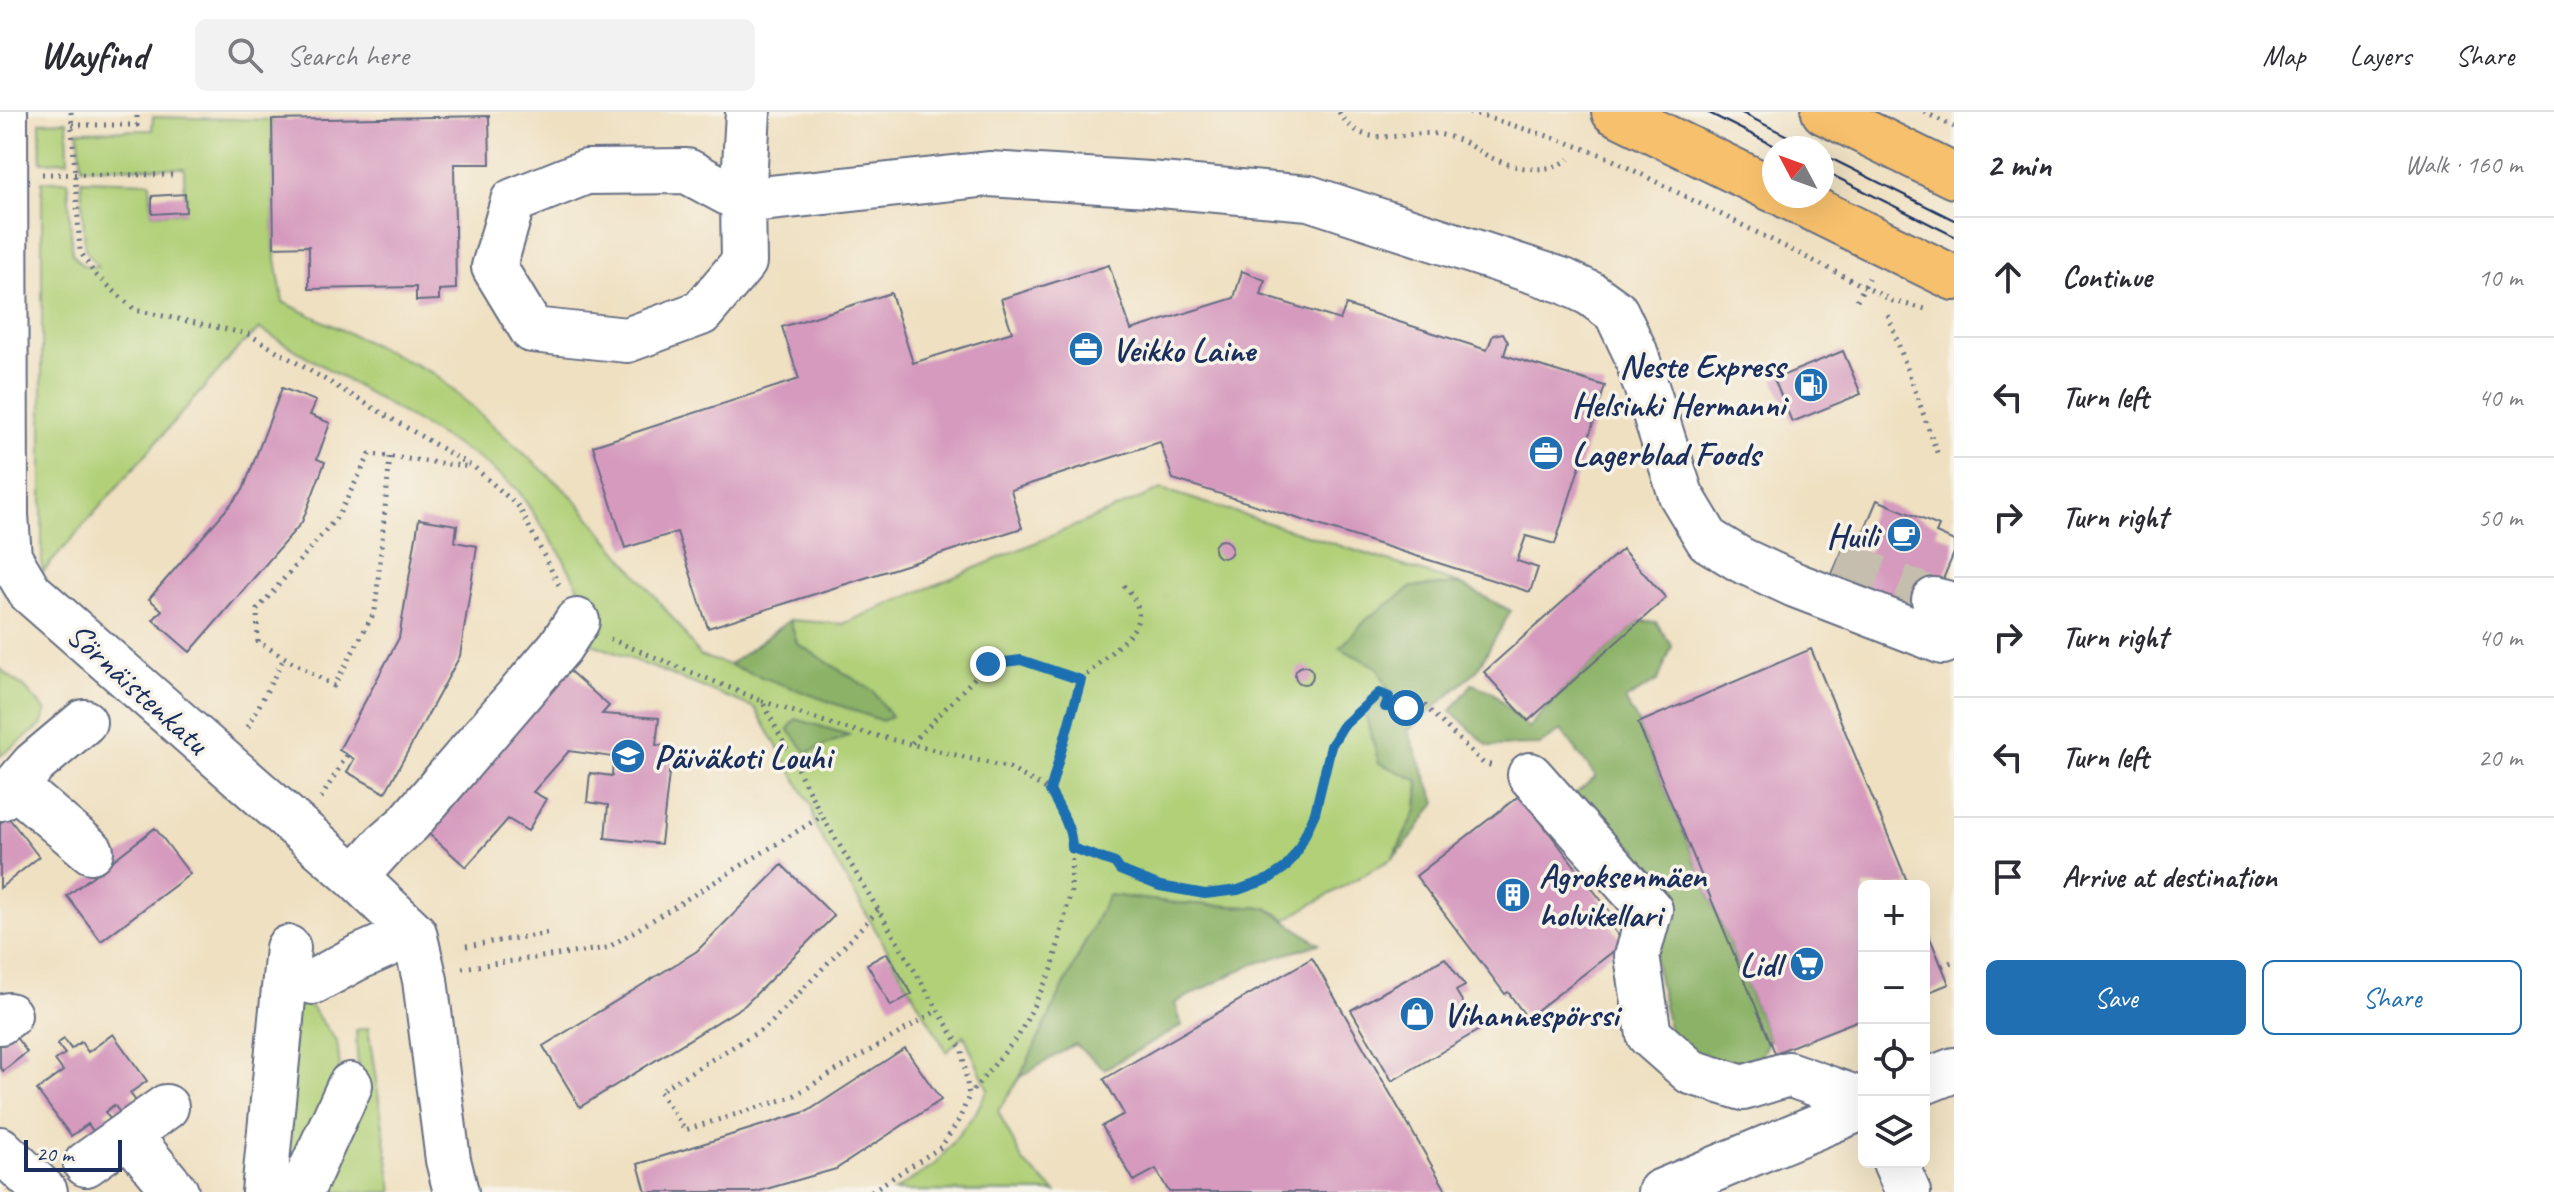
<!DOCTYPE html>
<meta charset="utf-8">
<style>
:root{--surface:#fff;--page:#f2f2f3;--text:#2b2b33;--muted:#7c7c81;--line:#e1e1e2;--accent:#1f6fb2}
body{margin:0;font-family:Caveat,sans-serif;background:var(--page);color:var(--text)}
.controls{position:absolute;right:24px;bottom:24px;display:grid;overflow:hidden;border-radius:12px;box-shadow:0 8px 32px #0002}
.controls button{width:72px;height:72px;display:grid;place-items:center;padding:0;border:0;border-bottom:2px solid var(--line);background:var(--surface);color:var(--text);font:40px sans-serif}
.compass{position:absolute;left:1762px;top:24px;width:72px;height:72px;border-radius:50%;background:var(--surface);box-shadow:0 8px 32px #0002;rotate:311deg}
.scale{position:absolute;left:24px;bottom:20px;width:98px;box-sizing:border-box;padding-left:8px;border:4px solid #1b2f5e;border-top:0;font-size:22px;line-height:28px;white-space:nowrap;color:#1b2f5e;-webkit-text-stroke:6px #f7f3e8;paint-order:stroke}
.stop{position:absolute;width:24px;height:24px;margin:-18px;border:6px solid #1f6fb2;border-radius:50%;background:#fff}
.stop.end{background:#1f6fb2;border-color:#fff;box-shadow:0 2px 8px #0008}
.list{margin:0;padding:0;list-style:none}
h2{display:flex;justify-content:space-between;align-items:center;height:104px;margin:0;padding:0 32px;font-size:34px}
h2 small{font-size:26px;font-weight:400;color:var(--muted)}
.list li{display:grid;grid-template-columns:52px 1fr auto;gap:24px;align-items:center;box-sizing:border-box;height:120px;padding:0 32px;border-top:2px solid var(--line)}
.list b{display:block;font-size:30px;white-space:nowrap}
.list em{font-size:26px;font-style:normal;color:var(--muted)}
.actions{display:flex;gap:16px;padding:24px 32px}
.actions a{flex:1;padding:18px 0;border:2px solid var(--accent);border-radius:12px;text-align:center;font-size:28px;color:var(--accent)}
.actions .main{background:var(--accent);color:#fff}
.icon{flex:none;width:44px;height:44px;fill:none;stroke:currentColor;stroke-width:2;stroke-linecap:round;stroke-linejoin:round}
.map{position:relative;flex:none;width:1954px;height:1080px;overflow:hidden}
header{display:flex;align-items:center;gap:48px;box-sizing:border-box;height:112px;padding:0 40px;background:var(--surface);border-bottom:2px solid var(--line)}
header strong{font-size:38px}
nav{display:flex;gap:44px;margin-inline-start:auto;font-size:28px}
.search{width:560px;height:72px;background:var(--page);display:flex;align-items:center;gap:20px;box-sizing:border-box;padding:0 28px;border-radius:12px;color:var(--muted);font-size:30px}
main{display:flex}
aside{flex:1;background:var(--surface)}
.map>svg:first-child{display:block}
</style>
<header>
<strong>Wayfind</strong>
<div class="search"><svg class="icon" aria-label="search" viewBox="0 0 24 24"><circle cx="10" cy="10" r="6"/><path d="M15 15l6 6"/></svg>Search here</div>
<nav><a>Map</a><a>Layers</a><a>Share</a></nav>
</header>
<main>
<div class="map">
<svg width="1954" height="1080" viewBox="0 0 1954 1080">
<rect width="100%" height="100%" fill="#f7f3e8"/>
<filter id="ink" filterUnits="userSpaceOnUse"><feTurbulence type="fractalNoise" baseFrequency=".0125" numOctaves="2"/><feDisplacementMap in="SourceGraphic" scale="16" xChannelSelector="R" yChannelSelector="G"/><feConvolveMatrix kernelMatrix="1 2 1 2 8 2 1 2 1" color-interpolation-filters="sRGB"/></filter>
<filter id="wash" filterUnits="userSpaceOnUse"><feTurbulence type="fractalNoise" baseFrequency=".006" numOctaves="4" result="noise"/><feDisplacementMap in="SourceGraphic" scale="32" xChannelSelector="R" yChannelSelector="G"/><feGaussianBlur stdDeviation="1.8" result="paint"/><feColorMatrix in="noise" values="0 0 0 0 0 0 0 0 0 0 0 0 0 0 0 0 0 1.4 0 .05"/><feComposite in="paint" operator="in"/></filter>
<g filter="url(#wash)">
<rect width="100%" height="100%" fill="#efe0c1"/>
<!-- green -->
<path fill="#b1d078" stroke="#66806b" stroke-width="2" d="M153 5 272 8 274 135 283 190 435 262 574 386 680 515 700 544 729 553 790 508 843 512 1162 377 1460 472 1412 475 1340 535 1378 556 1388 577 1419 669 1417 698 1393 746 1286 807 1267 796 1176 791 1108 783 1020 965 998 999 1023 1050 1056 1080 894 1079 935 1053 976 1000 988 977 964 923 947 940 816 716 811 693 755 596 578 526 595 506 562 444 517 377 478 346 260 217 242 232 42 461V69H68L72 141 82 153 98 155 85 137 81 68 150 70 152 102 185 100 184 56 82 55 78 19 152 18Z
M67 9 68 49 41 50 40 10Z
M0 557 25 576 46 599 41 614 0 644Z
M298 878 337 930 340 955 289 1080 282 1046Z
M368 916 393 1080H311L359 979 356 918Z"/>
<!-- forest -->
<path fill="#8cb268" stroke="#547063" stroke-width="2" d="M1460 472 1511 499 1476 559 1408 619 1436 690 1413 724 1393 746 1417 698 1419 669 1379 651 1365 602 1388 576 1378 556 1340 536 1367 507 1412 475Z
M790 508 797 531 873 579 891 605 882 609 729 553Z
M1640 509 1656 510 1672 534 1658 568 1625 588 1638 611 1769 927 1756 955 1736 966 1671 928 1654 844 1658 788 1637 737 1601 730 1570 686 1596 665 1561 618 1540 633 1488 634 1451 599 1472 572 1491 579 1528 616 1566 575Z
M796 607 849 623 807 641 788 617Z
M1108 783 1176 791 1267 796 1319 832 1248 854 1175 891 1182 914 1104 957 1075 932 1020 965Z"/>
<g id="blocks">
<!-- building -->
<path fill="#d59abe" d="M489 4 490 52H454L456 177 439 178V188L416 189V175L309 177V134L274 135 272 8Z
M185 82 186 100 152 102V84Z
M1109 153 1131 218 1234 186 1242 159 1265 168 1261 183 1340 208 1346 193 1487 238 1493 223 1503 221 1508 230 1504 243 1605 274 1555 432 1526 424 1517 449 1538 456 1530 480 1173 367 1160 330 1011 378 1022 416 708 516 677 420 625 436 593 334 799 267 782 215 891 181 913 251 1012 220 1001 187Z
M1843 239 1861 282 1792 310 1774 267Z
M282 276 316 289 310 303 330 311 317 347 325 350 302 410 190 540 153 508 162 498 149 487 243 378Z
M1877 388 1939 414 1936 421 1954 429V441L1928 503 1832 462 1845 432 1868 441 1872 430 1861 426Z
M419 407 457 413 455 430 477 434 460 544 385 681 347 660 354 647 339 638 399 526Z
M1214 437a9 9 0 1 1 18 0a9 9 0 1 1-18 0Z
M1622 437 1666 486 1528 609 1484 560Z
M1811 537 1909 774H1864V906L1775 941 1638 611Z
M563 553 609 594 602 602 659 606 656 633 672 635 661 732 605 726 608 693 587 690 590 661 612 664 613 645 569 639 533 680 546 687 528 719 508 707 466 755 420 714Z
M1295 563a9 9 0 1 1 18 0a9 9 0 1 1-18 0Z
M1520 683 1611 801 1605 806 1624 831 1527 906 1508 880 1505 882 1416 764Z
M8 705 39 745 0 776V711Z
M155 716 190 762 101 829 67 784Z
M782 753 834 804 745 893 580 995 543 934 697 839Z
M1924 811 1949 872 1924 882Z
M887 841 912 882 891 894 867 852Z
M1312 846 1447 1080H1169L1156 1057 1134 1069 1102 1014 1124 1002 1104 967Z
M1445 846 1465 874 1456 879 1479 918 1392 969 1351 898Z
M12 920 27 940 3 959 0 955V930Z
M113 922 147 969 130 981 138 992 122 1003 114 993 105 1000 113 1011 96 1023 88 1012 71 1024 37 978 63 959 55 948 65 942 57 932 64 927 71 937 81 930 88 940Z
M905 936 941 988 836 1057 756 1080H646L638 1052 808 999Z"/>
</g>
</g>
<g filter="url(#ink)">
<use href="#blocks" fill-opacity="0" stroke="#656d81" stroke-width="2"/>
<g fill="none" stroke-linecap="round" stroke-linejoin="round">
<!-- minor-tunnel -->
<path stroke="#c5bdad" stroke-width="44" stroke-dasharray="44 22" stroke-linecap="butt" d="M1838 449 1934 488"/>
<!-- minor casing -->
<g stroke="#656d81" stroke-width="48">
<path id="minor" d="M5 0 6 403 9 445 30 480 355 765 414 821 425 868 448 1048 456 1080
M748 0 743 89 989 62 1149 72 1309 86 1564 169 1591 182 1616 200 1635 240 1681 383 1708 428 1741 448 1795 473 1943 530 1954 525
M687 59 743 89 744 150 701 201 627 228 532 218 494 155 513 89 586 60Z
M1934 488 1954 493
M1530 663 1650 798 1637 844 1649 923 1691 960 1743 976 1788 962 1864 989
M15 674 91 739
M0 686 15 674 34 652 84 610
M355 765 385 732 408 712 560 535 577 509
M313 870 357 846 414 821
M0 910 9 903
M1924 970 1954 958
M128 1022 176 1080
M0 1037 45 1080
M1895 1050 1908 1080
M86 1052 166 995
M264 1080 288 836
M301 1080 350 973
M1660 1080 1864 995"/>
</g>
<!-- major casing -->
<g stroke="#656d81" stroke-width="48">
<path id="major" d="M1614 0 1774 78
M1824 0 1954 64
M1787 84 1954 166"/>
</g>
<!-- path -->
<path stroke="#656d81" stroke-width="5" stroke-dasharray="2 6" stroke-linecap="butt" d="M71 0 80 139 93 160 135 198 248 222 475 356 519 395 561 477
M1339 0C1365 45 1409 13 1447 24 1464 28 1477 39 1492 46 1515 57 1548 63 1569 47
M1469 0 1551 25 1605 44 1893 189 1925 197
M1924 0 1954 15
M72 13H137V0
M42 62 177 63
M1857 188 1869 166
M1888 203 1939 346
M390 345 375 499 334 574 258 530 257 498 338 404 370 342 470 355
M610 527 762 589 822 704 962 938 969 984 958 1010 941 1035 870 1080
M1081 568C1092 557 1129 526 1135 515 1144 498 1133 482 1121 471
M762 589 840 615 1009 656 1050 679 1060 696 1072 728 1071 779 1052 857 1019 923 969 983
M248 615 284 546
M912 631 988 552 1021 548 1081 568 1050 679
M321 686 347 643
M1072 736 1115 751 1120 758 1160 774 1205 782 1238 778 1269 767 1286 755 1298 738 1315 701 1331 634 1343 614 1379 581 1389 585 1385 595 1406 596 1421 590 1483 651 1493 654
M878 798 768 914 659 979 685 1018 792 985 938 898
M466 834 550 821
M1942 854 1954 849
M462 856 607 836 822 704"/>
<!-- minor -->
<use href="#minor" stroke="#fff" stroke-width="44"/>
<!-- major -->
<use href="#major" stroke="#f7c06c" stroke-width="44"/>
<!-- tram -->
<path stroke="#1b2f5e" stroke-width="2" d="M1707 0 1779 36
M1740 0 1811 36
M1822 42 1954 108
M1822 58 1954 124"/>
</g>
</g>
<g fill="none" stroke-linecap="round" stroke-linejoin="round" filter="url(#ink)">
<!-- route -->
<path stroke="#1f6fb2" stroke-width="10" d="M988 552 1021 548 1081 568 1050 679C1059 695 1072 716 1072 736L1115 751 1120 758 1160 774 1205 782 1238 778 1269 767 1286 755 1298 738 1315 701 1331 634 1343 614 1379 581 1389 585 1385 595 1406 596"/>
</g>
<!-- icons -->
<defs>
<g id="office-disc" transform="scale(1.8)"><circle r="9.5" fill="#1f6fb2" stroke="#f7f3e8"/><path d="M-6-3h4V-5.5h4V-3h4V5H-6ZM-1-4.5V-3h2v-1.5ZM-6 0V1H6V0Z" fill="#fff"/></g>
<g id="fuel-disc" transform="scale(1.8)"><circle r="9.5" fill="#1f6fb2" stroke="#f7f3e8"/><path d="M-5.5-6h7V0h2V4h1.3V-2.5L3-4.5l.8-.8L6-3V5H2.5V1h-1V6h-7ZM-4.2-4.7v3.2H.2V-4.7Z" fill="#fff"/></g>
<g id="cafe-disc" transform="scale(1.8)"><circle r="9.5" fill="#1f6fb2" stroke="#f7f3e8"/><path d="M-5.5-4.5H6V0H3Q3 3.5 0 3.5H-2.5Q-5.5 3.5-5.5 0ZM3-3.2v2h1.7v-2ZM-6 4.5H4V6H-6Z" fill="#fff"/></g>
<g id="school-disc" transform="scale(1.8)"><circle r="9.5" fill="#1f6fb2" stroke="#f7f3e8"/><path d="M0-5L7-2L0 1L-7-2ZM-4 1L0 2.5L4 1V4Q0 6-4 4Z" fill="#fff"/></g>
<g id="building-disc" transform="scale(1.8)"><circle r="9.5" fill="#1f6fb2" stroke="#f7f3e8"/><path d="M-4-6H4V6H1V3H-1V6H-4ZM-2.5-4.3h1.7v1.8h-1.7ZM.8-4.3h1.7v1.8H.8ZM-2.5-1h1.7V.8h-1.7ZM.8-1h1.7V.8H.8Z" fill="#fff"/></g>
<g id="supermarket-disc" transform="scale(1.8)"><circle r="9.5" fill="#1f6fb2" stroke="#f7f3e8"/><path d="M-6-5.5h2.5l.6 2H6L4.5 2H-2.5L-4.4-4H-6ZM-1.5 3.2a1.3 1.3 0 1 0 .1 0ZM3 3.2a1.3 1.3 0 1 0 .1 0Z" fill="#fff"/></g>
<g id="shop-disc" transform="scale(1.8)"><circle r="9.5" fill="#1f6fb2" stroke="#f7f3e8"/><path d="M-5-2.5h2.3a2.7 3.5 0 0 1 5.4 0H5L5.5 6h-11ZM-1.5-2.5h3a1.5 2.3 0 0 0-3 0Z" fill="#fff"/></g>
</defs>
<g fill-rule="evenodd">
<use href="#office-disc" x="1086" y="237"/>
<use href="#fuel-disc" x="1811" y="273"/>
<use href="#office-disc" x="1546" y="341"/>
<use href="#cafe-disc" x="1904" y="423"/>
<use href="#school-disc" x="628" y="644"/>
<use href="#building-disc" x="1513" y="783"/>
<use href="#supermarket-disc" x="1807" y="852"/>
<use href="#shop-disc" x="1417" y="902"/>
</g>
<g text-anchor="middle" dominant-baseline="central" stroke-width="7" stroke-linejoin="round" paint-order="stroke">
<!-- poi labels -->
<g font-size="34" font-weight="bold" fill="#1b2f5e" stroke="#f7f3e8" text-anchor="start">
<text x="1112" y="237">Veikko Laine</text>
<text x="1785" y="253" text-anchor="end">Neste Express<tspan x="1785" dy="39">Helsinki Hermanni</tspan></text>
<text x="1572" y="341">Lagerblad Foods</text>
<text x="1878" y="423" text-anchor="end">Huili</text>
<text x="654" y="644">Päiväkoti Louhi</text>
<text x="1539" y="763">Agroksenmäen<tspan x="1539" dy="39">holvikellari</tspan></text>
<text x="1781" y="852" text-anchor="end">Lidl</text>
<text x="1443" y="902">Vihannespörssi</text>
</g>
<!-- street labels -->
<g font-size="34" fill="#1b2f5e" stroke="#f7f3e8">
<text transform="translate(138 576) rotate(42)">Sörnäistenkatu</text>
</g>
</g>
</svg>
<div class="controls">
<button>+</button>
<button>−</button>
<button><svg class="icon" aria-label="locate" viewBox="0 0 24 24"><circle cx="12" cy="12" r="6"/><path d="M12 2v4M12 18v4M2 12h4M18 12h4"/></svg></button>
<button><svg class="icon" aria-label="layers" viewBox="0 0 24 24"><path d="M12 4l9 5-9 5-9-5zM3 14l9 5 9-5"/></svg></button>
</div>
<svg class="compass" viewBox="-18 -18 36 36"><path d="M0-13l5 13h-10z" fill="#e53935"/><path d="M0 13l5-13h-10z" fill="#7c7c81"/></svg>
<div class="scale">20 m</div>
<div class="stop" style="left:1406px;top:596px"></div>
<div class="stop end" style="left:988px;top:552px"></div>
</div>
<aside>
<h2>2 min<small>Walk · 160 m</small></h2>
<ul class="list">
<li><svg class="icon" aria-label="ahead" viewBox="0 0 24 24"><path d="M12 20V5M6 11l6-6 6 6"/></svg><div><b>Continue</b></div><em>10 m</em></li>
<li><svg class="icon" aria-label="left" viewBox="0 0 24 24"><path d="M17 20v-9H6M10 6l-5 5 5 5"/></svg><div><b>Turn left</b></div><em>40 m</em></li>
<li><svg class="icon" aria-label="right" viewBox="0 0 24 24"><path d="M7 20v-9h11M14 6l5 5-5 5"/></svg><div><b>Turn right</b></div><em>50 m</em></li>
<li><svg class="icon" aria-label="right" viewBox="0 0 24 24"><path d="M7 20v-9h11M14 6l5 5-5 5"/></svg><div><b>Turn right</b></div><em>40 m</em></li>
<li><svg class="icon" aria-label="left" viewBox="0 0 24 24"><path d="M17 20v-9H6M10 6l-5 5 5 5"/></svg><div><b>Turn left</b></div><em>20 m</em></li>
<li><svg class="icon" aria-label="arrive" viewBox="0 0 24 24"><path d="M6 21V4h12l-3 4 3 4H6"/></svg><div><b>Arrive at destination</b></div></li>
</ul>
<div class="actions"><a class="main">Save</a><a>Share</a></div>
</aside>
</main>
